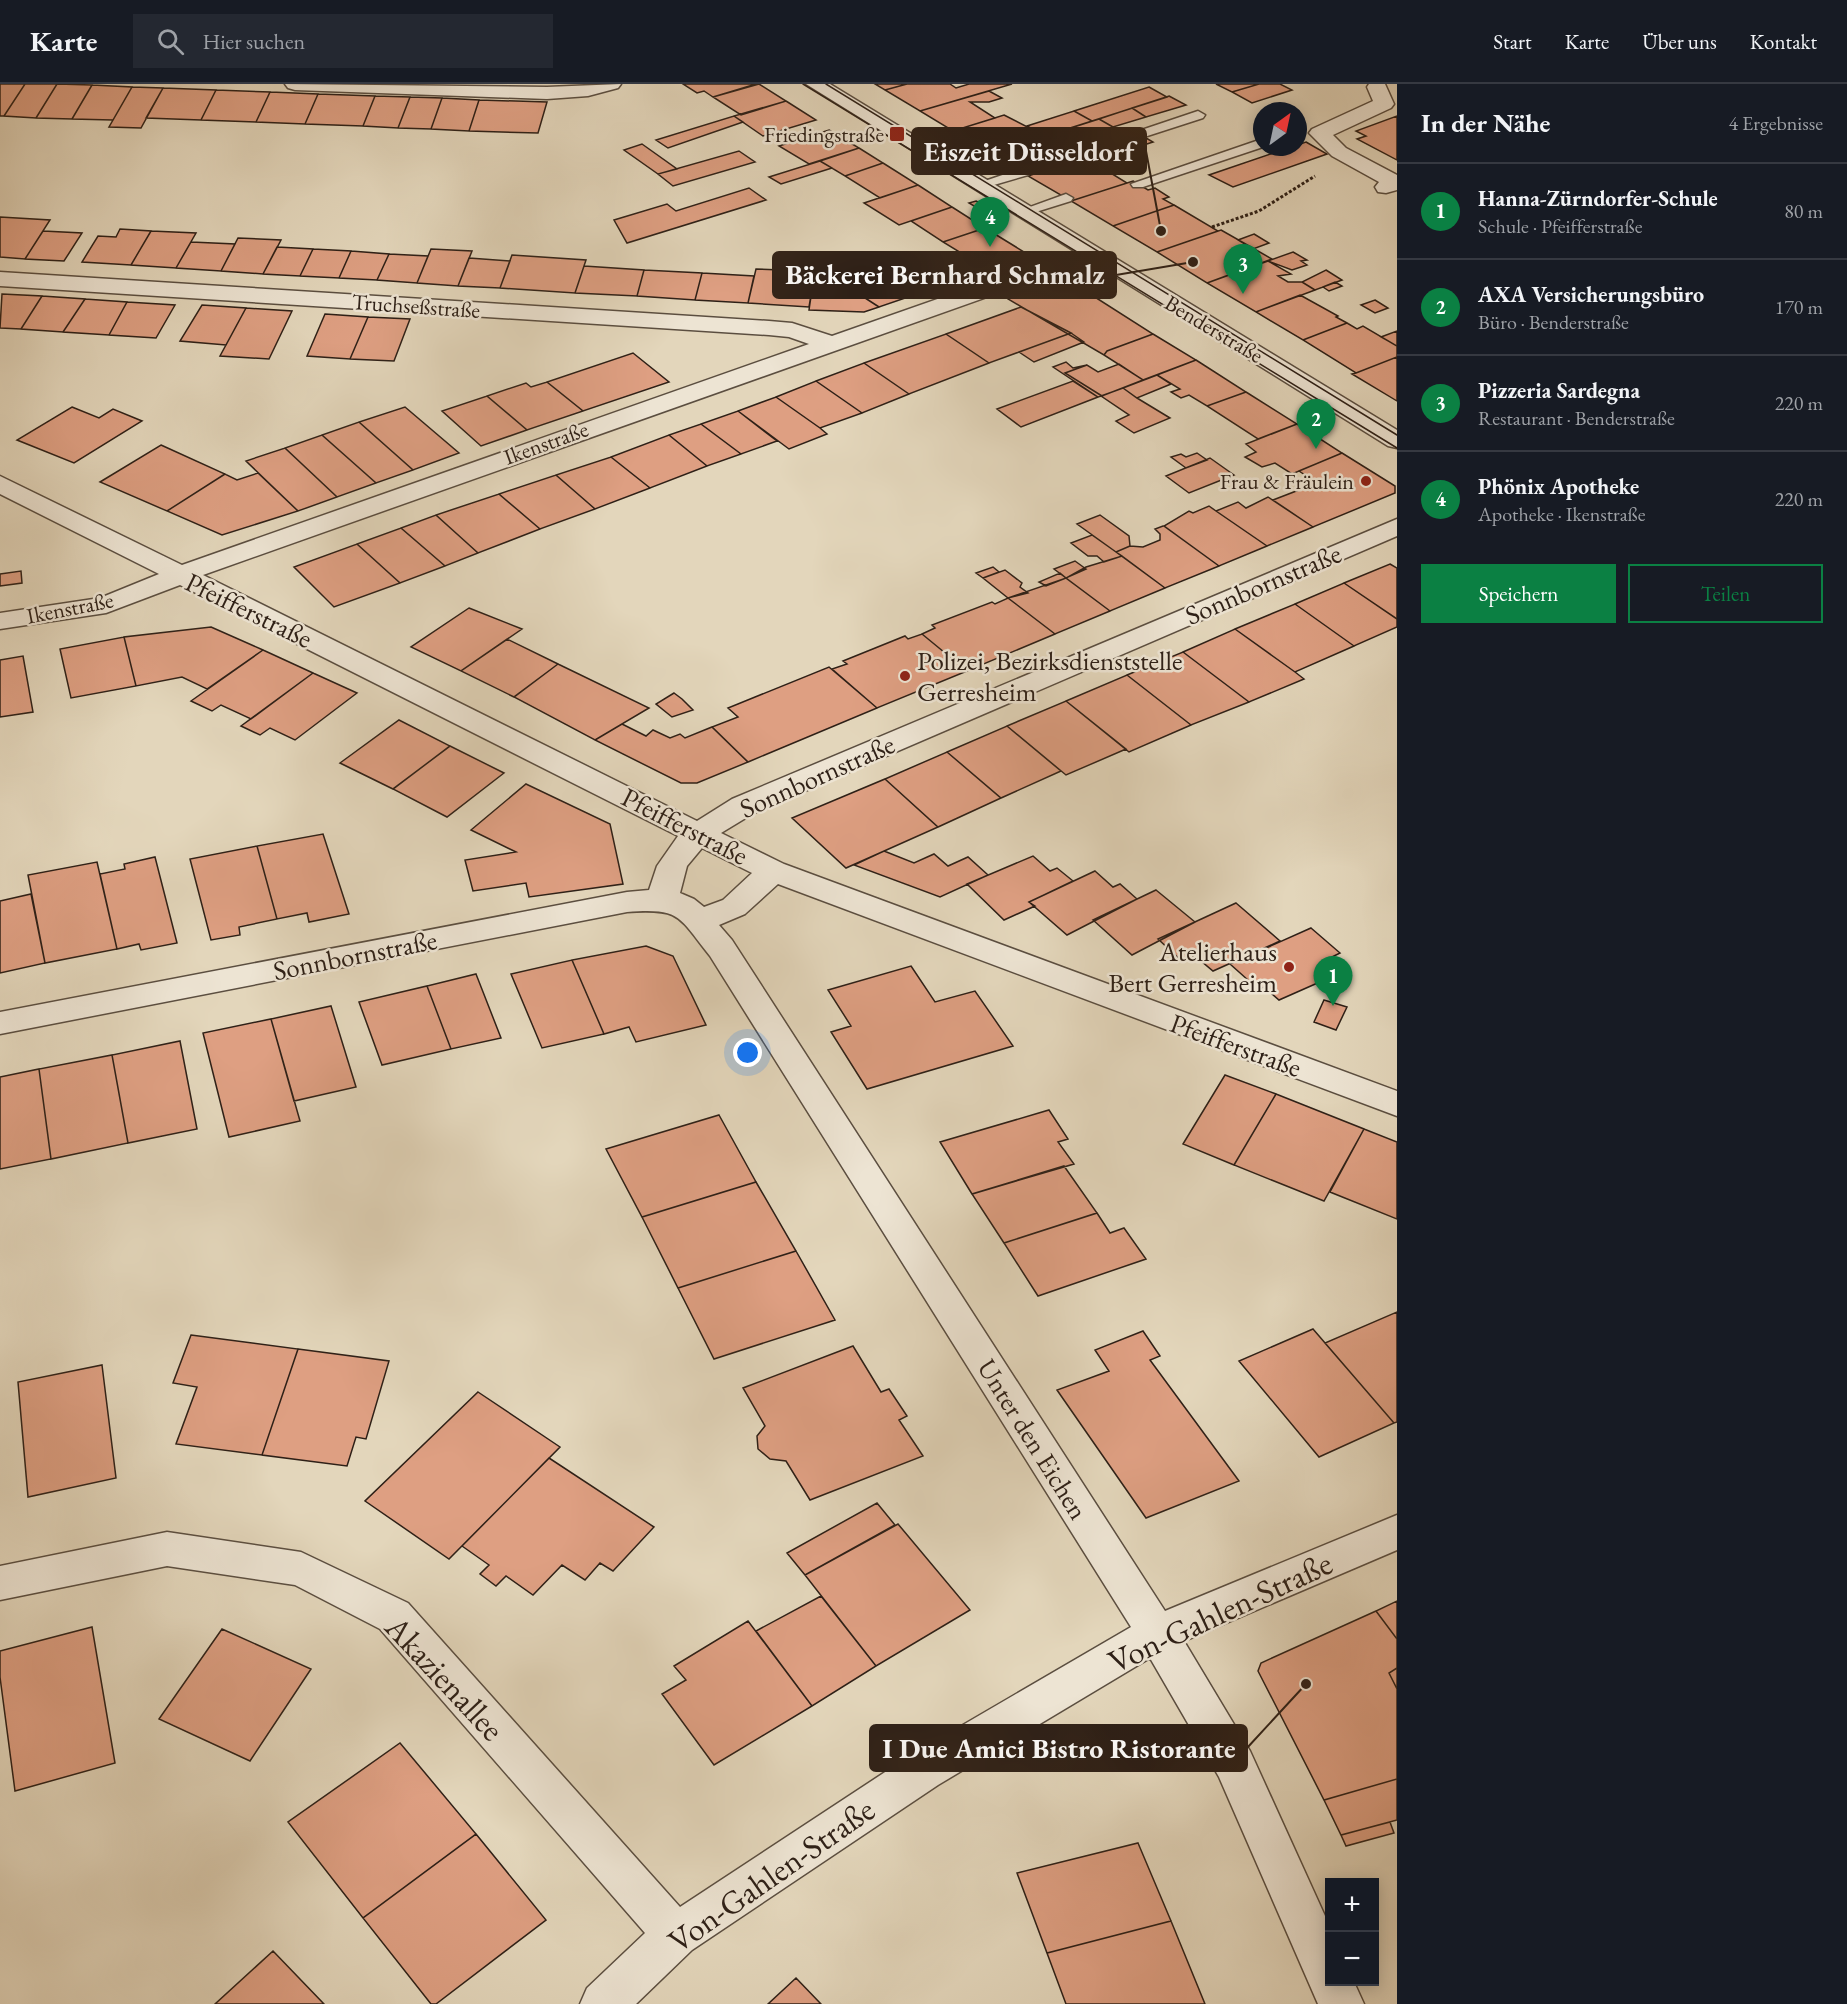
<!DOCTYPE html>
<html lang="de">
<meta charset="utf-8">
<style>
:root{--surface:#171b24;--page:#242831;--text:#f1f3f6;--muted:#9ea1a6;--line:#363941;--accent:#0b8043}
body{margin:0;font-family:"EB Garamond",serif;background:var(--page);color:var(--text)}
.controls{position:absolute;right:18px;bottom:18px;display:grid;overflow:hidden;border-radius:0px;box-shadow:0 3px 15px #0003}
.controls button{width:54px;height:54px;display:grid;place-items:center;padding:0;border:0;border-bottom:2px solid var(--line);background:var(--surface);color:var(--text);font:30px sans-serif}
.compass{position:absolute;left:1253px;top:18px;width:54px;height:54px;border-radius:50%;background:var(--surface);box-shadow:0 3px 15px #0003;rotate:33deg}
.you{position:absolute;left:748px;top:969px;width:21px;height:21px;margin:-15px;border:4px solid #fff;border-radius:50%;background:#1a73e8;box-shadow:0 0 0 9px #1a73e833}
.badge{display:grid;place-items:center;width:39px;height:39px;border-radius:50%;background:var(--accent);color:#fff;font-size:20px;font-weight:700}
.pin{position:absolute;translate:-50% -50px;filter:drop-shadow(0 2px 3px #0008)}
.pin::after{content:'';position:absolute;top:32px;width:21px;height:18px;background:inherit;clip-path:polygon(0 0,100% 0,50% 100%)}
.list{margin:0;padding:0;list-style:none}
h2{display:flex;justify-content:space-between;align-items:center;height:78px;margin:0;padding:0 24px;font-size:26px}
h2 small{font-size:20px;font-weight:400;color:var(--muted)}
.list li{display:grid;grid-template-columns:39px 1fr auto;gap:18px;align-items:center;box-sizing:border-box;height:96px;padding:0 24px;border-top:2px solid var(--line)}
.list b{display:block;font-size:22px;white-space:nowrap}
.list p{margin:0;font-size:20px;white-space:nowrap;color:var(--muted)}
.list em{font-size:20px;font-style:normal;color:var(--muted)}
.actions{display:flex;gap:12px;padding:18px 24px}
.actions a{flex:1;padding:14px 0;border:2px solid var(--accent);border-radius:0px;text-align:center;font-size:21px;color:var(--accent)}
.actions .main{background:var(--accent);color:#fff}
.icon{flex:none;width:33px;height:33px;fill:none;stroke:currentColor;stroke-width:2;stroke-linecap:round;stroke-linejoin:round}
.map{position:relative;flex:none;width:1397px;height:1920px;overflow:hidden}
header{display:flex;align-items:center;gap:36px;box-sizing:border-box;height:84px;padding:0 30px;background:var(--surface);border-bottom:2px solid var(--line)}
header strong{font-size:28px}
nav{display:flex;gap:33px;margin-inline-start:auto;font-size:21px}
.search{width:420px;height:54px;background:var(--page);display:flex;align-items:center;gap:15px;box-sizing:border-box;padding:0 21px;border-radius:0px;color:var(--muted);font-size:22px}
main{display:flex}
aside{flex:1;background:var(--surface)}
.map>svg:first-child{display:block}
</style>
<header>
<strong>Karte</strong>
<div class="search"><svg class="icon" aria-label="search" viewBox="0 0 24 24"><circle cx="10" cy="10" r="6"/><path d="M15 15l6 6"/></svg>Hier suchen</div>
<nav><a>Start</a><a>Karte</a><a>Über uns</a><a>Kontakt</a></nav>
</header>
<main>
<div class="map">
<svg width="1397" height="1920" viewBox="0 0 1397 1920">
<rect width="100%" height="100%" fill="#e3d6bb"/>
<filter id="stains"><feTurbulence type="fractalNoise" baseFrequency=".00333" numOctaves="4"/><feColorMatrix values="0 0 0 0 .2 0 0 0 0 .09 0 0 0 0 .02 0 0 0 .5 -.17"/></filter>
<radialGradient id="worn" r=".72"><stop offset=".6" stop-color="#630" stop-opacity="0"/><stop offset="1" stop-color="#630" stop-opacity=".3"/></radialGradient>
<!-- building -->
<path fill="#de9f82" stroke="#2e2017" stroke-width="1.5" d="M0 0H25L4 32H0Z
M25 0H57L36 34 4 32Z
M57 0 92 1 72 35 36 34Z
M683 0H756L713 13 704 7 697 9Z
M759 0 786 17 741 31 713 13Z
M875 0H907L885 6Z
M907 0H950L956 4 969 0H1012L920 27 885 6Z
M1216 0H1259L1232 8Z
M1259 0H1280L1292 6 1252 19 1232 8Z
M92 1 132 3 113 36 72 35Z
M132 3 163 4 141 44 109 43Z
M1149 3 1167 13 1092 37 1074 27Z
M163 4 216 6 201 36 146 34Z
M216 6 270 8 256 38 201 36Z
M989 7 1002 14 989 18H970L995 34 953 47 920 27Z
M270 8 318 10 305 40 256 38Z
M318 10 375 12 363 42 305 40Z
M375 12 410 13 398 44 363 42Z
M1169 12 1186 21 1146 33 1132 24Z
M410 13 442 14 431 45 398 44Z
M442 14 479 16 469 47 431 45Z
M479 16 547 18 538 49 469 47Z
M786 17 816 36 763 52 734 32Z
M1132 24 1146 33 1113 43 1099 35Z
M1074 27 1092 37 1045 52 1027 42Z
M1004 31 1045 52 990 69 953 47Z
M734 32 743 38 668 64 656 56Z
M1397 32V76L1357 55 1366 52 1356 47Z
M1099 35 1113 43 1092 53 1087 51 1065 58 1051 57V60L1039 54Z
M829 46 859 64 809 80 779 62Z
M1039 54 1077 76 1028 92 990 69Z
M1146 54 1153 58 1119 69 1112 65Z
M1306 58 1327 70 1233 103 1209 91Z
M642 60 677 85 658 90 624 66Z
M859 64 883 79 845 92 820 77Z
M1107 66 1119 73 1101 79V83L1127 99 1071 117 1028 92Z
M739 67 755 78 673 102 658 90Z
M820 77 832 84 781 100 769 93Z
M883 79 918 101 880 114 845 92Z
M1133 97 1148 106 1155 104 1169 113 1163 115 1174 121 1113 142 1071 117Z
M918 101 952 123 899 141 864 119Z
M749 104 766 116 627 159 614 136 667 120 676 127Z
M976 117 991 125 984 128 969 119Z
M1174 121 1218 147 1157 168 1113 142Z
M952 123 985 144 943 158 911 137Z
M0 133 50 136 25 175 0 173Z
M985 144 1029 171 945 200 916 181 958 167 943 158Z
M120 145 151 147 131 181 82 178 98 152 116 153Z
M1221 146 1272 175 1207 199 1157 168Z
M43 147 82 149 64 177 25 175Z
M151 147 196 149 176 184 131 181Z
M1254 150 1269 159 1253 165 1238 156Z
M238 154 281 156 263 190 221 187Z
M191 158 235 160 221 187 176 184Z
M277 163 313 165 300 192 263 190Z
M313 165 351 167 339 194 300 192Z
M431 165 472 167 458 202 417 199Z
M351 167 389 170 377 196 339 194Z
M1293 168 1307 176 1301 177 1307 181 1292 186 1268 177Z
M389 170 428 172 417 199 377 196Z
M512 171 586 176 575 209 500 204Z
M469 174 510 177 500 204 458 202Z
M1268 177 1291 190 1278 192 1288 198H1302L1315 206 1256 228 1207 199Z
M584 182 644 186 637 212 575 209Z
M756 185 781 186 780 192 814 194 809 223 748 219Z
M644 186 702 189 695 216 637 212Z
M1326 186 1342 196 1315 206 1302 198Z
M877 187 914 211 879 223 842 199Z
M702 189 754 192 748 219 695 216Z
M1065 194 1153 250 1107 267 1104 271 1008 215Z
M1335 198 1342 202 1329 207 1323 203Z
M813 199H842L879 223 864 228 809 226Z
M2 210 42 212 21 245 0 244Z
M1300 211 1338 232 1336 233 1347 239 1303 256 1256 228Z
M42 212 85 215 63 248 21 245Z
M85 215 127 218 109 251 63 248Z
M1375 216 1388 224 1375 229 1361 221Z
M127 218 175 221 156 254 109 251Z
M202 221 246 224 226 261 180 257Z
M1021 223 1071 249 989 279 946 250Z
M246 224 292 227 269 275 220 272Z
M325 230 368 233 350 275 307 272Z
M368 233 410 235 394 277 350 275Z
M1347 239 1357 245 1363 242 1397 262V273L1356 289 1303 256Z
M1397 247V262L1381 253Z
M1071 249 1084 258 1034 278 1019 268Z
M946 250 989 279 909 310 864 279Z
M1153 250 1196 276 1143 296 1104 271 1107 267Z
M633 269 669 298 583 327 547 298Z
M1397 273V317L1352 290 1356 289Z
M1196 276 1246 308 1207 322 1189 311 1181 314 1171 308 1180 305 1157 291Z
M1066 278 1073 284 1087 281 1065 289 1102 312 1098 313 1053 283Z
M864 279 909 310 862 329 816 297Z
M1119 280 1143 296 1102 312 1065 289 1087 281 1098 288Z
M1157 291 1171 300 1137 314 1123 304Z
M816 297 862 329 820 344 776 313Z
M1073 297 1098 313 1021 343 997 325Z
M547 298 583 327 527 346 487 312 526 299 531 303Z
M1123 304 1137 314 1170 334 1134 349 1116 337 1129 331 1101 312Z
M1246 308 1297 340 1258 355 1207 322Z
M487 312 527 346 481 362 442 327Z
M776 313 820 344 827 350 789 365 738 327Z
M72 323 99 334 113 325 142 337 74 379 17 356Z
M405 323 459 369 413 386 359 338Z
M738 327 777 357 741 370 701 340Z
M359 338 413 386 376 399 322 351Z
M701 340 741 370 707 382 669 351Z
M1297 340 1342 369 1292 390 1275 379 1262 383 1245 373 1256 368 1246 360Z
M322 351 376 399 337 413 285 364Z
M669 351 707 382 650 404 611 373Z
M161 361 225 390 167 427 100 398Z
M285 364 337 413 298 427 246 377Z
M1197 369 1207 376 1186 384 1171 373 1181 370 1186 373Z
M1342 369 1395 402V409L1313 443 1273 416 1317 399 1299 387Z
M611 373 650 404 595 425 556 391Z
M1210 374 1234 391 1189 409 1166 392Z
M258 389 298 427 222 451 167 427 225 390 237 396Z
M556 391 595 425 540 445 499 410Z
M499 410 540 445 478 469 436 431Z
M1268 413 1313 443 1267 462 1216 427 1238 418 1246 424Z
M1209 422 1216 427 1267 462 1219 482 1164 442 1189 427 1193 429Z
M436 431 478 469 445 482 401 444Z
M1100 431 1129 452 1130 462 1116 468 1077 440Z
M1163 442H1164L1219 482 1165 504 1116 468 1130 462 1143 463 1160 456V450L1155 445Z
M401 444 445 482 400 499 357 460Z
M1092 451 1116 468 1122 472 1104 478 1097 472H1088L1071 459Z
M357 460 400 499 334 523 294 483Z
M1122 472 1165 504 1110 527 1066 494 1086 483Z
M1075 477 1086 485 1066 494 1054 485Z
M1390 480 1397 484V535L1344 499Z
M993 483 999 488 983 494 976 489Z
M1005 486 1022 499 1020 503 1028 509 1008 514 983 494Z
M21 487 22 499 0 502V490Z
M1060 489 1066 494 1046 502 1039 498Z
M1066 494 1110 527 1055 550 1008 514Z
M1344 499 1397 535V543L1354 562 1295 520Z
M1008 514 1055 550 967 587 922 550 935 544 932 541 992 518 995 520Z
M1295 520 1354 562 1295 588 1235 545Z
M469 524 522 545 461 587 411 563Z
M211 543 263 566 207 605 182 593 136 602 124 553Z
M1235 545 1295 588 1304 595 1249 618 1183 568Z
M922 550 967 587 877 624 832 585 847 580 843 577 905 552 908 555Z
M124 553 136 602 71 614 60 565Z
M507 555 558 580 514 613 461 587Z
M263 566 313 589 251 635 221 621 212 627 191 617Z
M1183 568 1249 618 1191 641 1127 591Z
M23 572 33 628 0 633V576Z
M558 580 649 624 595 656 514 613Z
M829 583 877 624 748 678 712 643 738 633 728 624Z
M313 589 357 609 295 656 270 644 260 651 241 642Z
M1127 591 1191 641 1129 668 1066 617Z
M674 609 682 615 693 626 672 633 656 620Z
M1066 617 1126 665 1066 691 1007 642Z
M399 636 450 662 393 705 340 679Z
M622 640 646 652 653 646 670 654 680 650 685 654 712 643 748 678 697 699H681L595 656Z
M1007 642 1061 687 1001 714 947 668Z
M450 662 504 689 447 733 393 705Z
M947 668 1001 714 938 743 885 695Z
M885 695 938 743 846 784 792 734Z
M526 700 610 740 623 800 529 813 526 799 473 807 465 776 516 768 471 746Z
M323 750 349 830 309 838 307 829 277 835 257 762Z
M257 762 277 835 239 843 240 851 211 856 190 775Z
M884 767 914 779 934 770 948 782 968 773 988 791 940 813 854 781Z
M1033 772 1050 787 1057 784 1073 797 1029 818 1035 822 1004 836 967 800Z
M155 773 177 859 141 866 139 860 117 865 100 790 125 785 124 780Z
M97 778 117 865 45 879 28 791Z
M1095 787 1113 803 1120 800 1137 815 1067 851 1029 818Z
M1156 806 1195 838 1132 871 1093 836Z
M31 810 45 879 0 889V817Z
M1236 819 1280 857 1213 887 1195 872 1183 878 1158 855Z
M1311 844 1340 869 1332 873 1347 886 1279 916 1264 903 1258 905 1230 880Z
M646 862 673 872 706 941 636 958 629 943 604 950 572 876Z
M572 876 604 950 542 964 511 890Z
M911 882 935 918 975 907 1013 962 867 1005 831 948 851 942 828 906Z
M476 890 501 954 451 965 427 902Z
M427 902 451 965 382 981 359 918Z
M1324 916 1347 923 1336 946 1314 938Z
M331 922 356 1003 294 1017 271 935Z
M271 935 300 1037 229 1053 203 949Z
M180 957 197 1045 128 1059 112 971Z
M112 971 128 1059 51 1075 39 985Z
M39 985 51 1075 0 1085V993Z
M1225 991 1276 1010 1234 1081 1183 1060Z
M1276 1010 1364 1045 1324 1117 1234 1081Z
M1049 1026 1068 1055 1058 1058 1074 1080 972 1110 940 1058Z
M719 1031 756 1098 642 1133 606 1065Z
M1364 1045 1397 1058V1135L1330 1108Z
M1064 1082 1097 1129 1004 1159 972 1110Z
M756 1098 796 1167 678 1204 642 1133Z
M1097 1129 1110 1149 1124 1144 1146 1175 1038 1212 1004 1159Z
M796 1167 835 1236 714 1275 678 1204Z
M1397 1228V1338L1394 1339 1325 1259Z
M1313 1245 1394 1339 1319 1373 1239 1277Z
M1143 1247 1160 1272 1150 1276 1239 1397 1146 1434 1057 1306 1109 1287 1095 1266Z
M191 1251 298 1265 262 1371 176 1360 197 1303 173 1299Z
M853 1262 881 1308 889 1305 907 1332 899 1336 923 1372 810 1416 786 1377 770 1375 758 1365 757 1352 765 1342 743 1304Z
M298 1265 389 1277 366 1355 356 1353 347 1382 262 1371Z
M102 1281 116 1394 28 1413 18 1298Z
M478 1308 560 1363 449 1475 365 1417Z
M549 1374 654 1443 613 1487 600 1479 585 1496 562 1481 533 1511 506 1492 496 1502 480 1490 489 1481 462 1462Z
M877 1419 895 1441 805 1491 787 1469Z
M898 1440 970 1526 876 1582 805 1491Z
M821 1512 876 1582 812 1622 756 1547Z
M1397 1517V1555L1376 1527Z
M1376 1527 1397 1555V1584L1389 1589 1397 1605V1695L1324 1716 1258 1587 1261 1579Z
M748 1537 812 1622 714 1681 662 1610 686 1596 674 1582Z
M92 1543 115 1679 15 1707 0 1593V1567Z
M222 1545 311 1585 250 1677 159 1635Z
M1397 1584V1605L1389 1589Z
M400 1659 476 1750 363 1834 288 1738Z
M1397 1695V1736L1341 1751 1324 1716Z
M1390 1738 1394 1749 1346 1762 1341 1751Z
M476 1750 546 1836 436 1920H431L363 1834Z
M1138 1759 1171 1837 1047 1869 1017 1789Z
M1171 1837 1205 1920H1066L1047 1869Z
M273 1867 324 1920H215Z
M796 1894 821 1920H768Z"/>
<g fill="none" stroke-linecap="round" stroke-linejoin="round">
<!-- service casing -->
<g stroke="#5b4e40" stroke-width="3">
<path id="service" d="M1198 27 1205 31 1203 34 1076 75 1071 76 1064 72Z
M1262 55 1263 63 1143 103H1133L1131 100Z
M1023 84 1028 85V91L980 105 973 101Z
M1066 110 1073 114 1071 117 1023 132 1016 128Z"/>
</g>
<!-- minor casing -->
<g stroke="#5b4e40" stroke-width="3">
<path id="minor" d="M285 0 547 3 621 0 618 4 588 12 547 15 295 6 288 4Z
M1369 0H1385L1394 20 1391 24 1333 51 1346 64 1397 91V106L1386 109 1378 108 1375 103 1379 98 1332 72 1309 49 1312 45 1373 17 1367 3Z
M1089 162 1097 164 1100 169 1097 174 203 491 697 737 732 715 1397 435V452L754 729 721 749 784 780 1397 1007V1032L778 800 745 830 719 841 732 856 1165 1527 1397 1431V1466L1184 1557 1250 1667 1330 1843V1898H1354L1364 1920H1318L1219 1693 1150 1574 938 1701 692 1866 636 1920H580L587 1904 645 1849 380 1545 295 1501 167 1482 0 1516V1482L167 1448 301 1468 408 1519 680 1823 908 1673 1131 1543 710 872C678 832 681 824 627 828L0 950V928L627 808 649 806 657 782 678 752 180 501 106 529 0 545V529L100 514 159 490 0 410V392L182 481 809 260 789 253 769 251 0 202V188L769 237 792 239 832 252ZM702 764 752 789 723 816 704 823 694 815 680 809 687 782Z"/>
</g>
<!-- tertiary casing -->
<g stroke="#5b4e40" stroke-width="3">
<path id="tertiary" d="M806 0H830L1397 346V364L1388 362Z"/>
</g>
<!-- path -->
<path stroke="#2e2017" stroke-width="3" stroke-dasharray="3 2" stroke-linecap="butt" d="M1212 143 1259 127 1315 92"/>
<!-- service -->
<use href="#service" fill="#ede4d3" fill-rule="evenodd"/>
<!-- minor -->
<use href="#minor" fill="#ede4d3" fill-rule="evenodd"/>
<!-- tertiary -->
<use href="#tertiary" fill="#ede4d3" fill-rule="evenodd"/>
<!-- tram -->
<path stroke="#2e2017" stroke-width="1.5" d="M803 0 1397 364
M826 0 1397 351"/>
</g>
<!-- markers -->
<g fill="#8f2418" stroke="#ede4d3" stroke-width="2">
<rect x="889" y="42" width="16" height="16" rx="3"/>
<circle cx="1366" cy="397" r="6"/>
<circle cx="905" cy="592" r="6"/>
<circle cx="1289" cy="883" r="6"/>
</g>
<g text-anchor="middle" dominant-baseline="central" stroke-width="5" stroke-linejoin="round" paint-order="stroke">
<!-- far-poi labels -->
<g font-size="22" fill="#2e2017" stroke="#ede4d3" text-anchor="end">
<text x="884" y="50">Friedingstraße</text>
<text x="1354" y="397">Frau &amp; Fräulein</text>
</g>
<!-- far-street labels -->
<g font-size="22" fill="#2e2017" stroke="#ede4d3">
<text transform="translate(416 222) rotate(4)">Truchseßstraße</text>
<text transform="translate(1214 245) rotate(31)">Benderstraße</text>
<text transform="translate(546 359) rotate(-20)">Ikenstraße</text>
<text transform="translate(70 524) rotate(-11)">Ikenstraße</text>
</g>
<!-- street labels -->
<g font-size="27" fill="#2e2017" stroke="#ede4d3">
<text transform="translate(1263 500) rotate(-23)">Sonnbornstraße</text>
<text transform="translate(249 526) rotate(26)">Pfeifferstraße</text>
<text transform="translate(817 692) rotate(-24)">Sonnbornstraße</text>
<text transform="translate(685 742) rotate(27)">Pfeifferstraße</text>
<text transform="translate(355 871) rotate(-11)">Sonnbornstraße</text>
<text transform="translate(1236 961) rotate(20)">Pfeifferstraße</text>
<text transform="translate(1033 1355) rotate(58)">Unter den Eichen</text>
</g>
<!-- poi labels -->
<g font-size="27" fill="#2e2017" stroke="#ede4d3" text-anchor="start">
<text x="917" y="576">Polizei, Bezirksdienststelle<tspan x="917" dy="31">Gerresheim</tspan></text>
<text x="1277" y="867" text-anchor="end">Atelierhaus<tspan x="1277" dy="31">Bert Gerresheim</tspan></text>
</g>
<!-- near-street labels -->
<g font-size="33" fill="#2e2017" stroke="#ede4d3">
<text transform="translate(1220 1528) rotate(-25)">Von-Gahlen-Straße</text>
<text transform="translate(445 1594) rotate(47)">Akazienallee</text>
<text transform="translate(771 1791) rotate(-35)">Von-Gahlen-Straße</text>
</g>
</g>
<!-- callouts -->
<path fill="none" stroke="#2e2017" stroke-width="2" d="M1161 147L1146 67M1193 178L1116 191M1306 1600L1247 1664"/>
<g fill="#2e2017" stroke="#ede4d3" stroke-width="2">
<circle cx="1161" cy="147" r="6"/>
<circle cx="1193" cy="178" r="6"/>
<circle cx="1306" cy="1600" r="6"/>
</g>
<g fill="#2e2017" stroke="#2e2017" stroke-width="2">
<rect x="912" y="44" width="234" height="46" rx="6"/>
<rect x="773" y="168" width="343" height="46" rx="6"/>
<rect x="870" y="1641" width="377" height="46" rx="6"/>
</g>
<g font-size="28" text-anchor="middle" font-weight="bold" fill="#fff">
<text x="1029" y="77">Eiszeit Düsseldorf</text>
<text x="945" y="200">Bäckerei Bernhard Schmalz</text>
<text x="1059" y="1674">I Due Amici Bistro Ristorante</text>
</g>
<rect width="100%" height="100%" filter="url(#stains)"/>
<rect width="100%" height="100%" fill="url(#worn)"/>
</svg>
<div class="controls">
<button>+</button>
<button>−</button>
</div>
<svg class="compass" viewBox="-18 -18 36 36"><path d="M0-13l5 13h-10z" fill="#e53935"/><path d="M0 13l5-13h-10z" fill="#9ea1a6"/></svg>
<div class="you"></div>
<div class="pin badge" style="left:1333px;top:922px">1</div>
<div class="pin badge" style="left:1316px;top:365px">2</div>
<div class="pin badge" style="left:1243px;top:210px">3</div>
<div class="pin badge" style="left:990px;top:163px">4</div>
</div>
<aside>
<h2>In der Nähe<small>4 Ergebnisse</small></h2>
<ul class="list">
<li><span class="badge">1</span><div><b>Hanna-Zürndorfer-Schule</b><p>Schule · Pfeifferstraße</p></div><em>80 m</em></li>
<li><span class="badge">2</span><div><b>AXA Versicherungsbüro</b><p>Büro · Benderstraße</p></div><em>170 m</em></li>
<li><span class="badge">3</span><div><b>Pizzeria Sardegna</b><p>Restaurant · Benderstraße</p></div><em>220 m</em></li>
<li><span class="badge">4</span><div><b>Phönix Apotheke</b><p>Apotheke · Ikenstraße</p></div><em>220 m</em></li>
</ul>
<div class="actions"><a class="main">Speichern</a><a>Teilen</a></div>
</aside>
</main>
